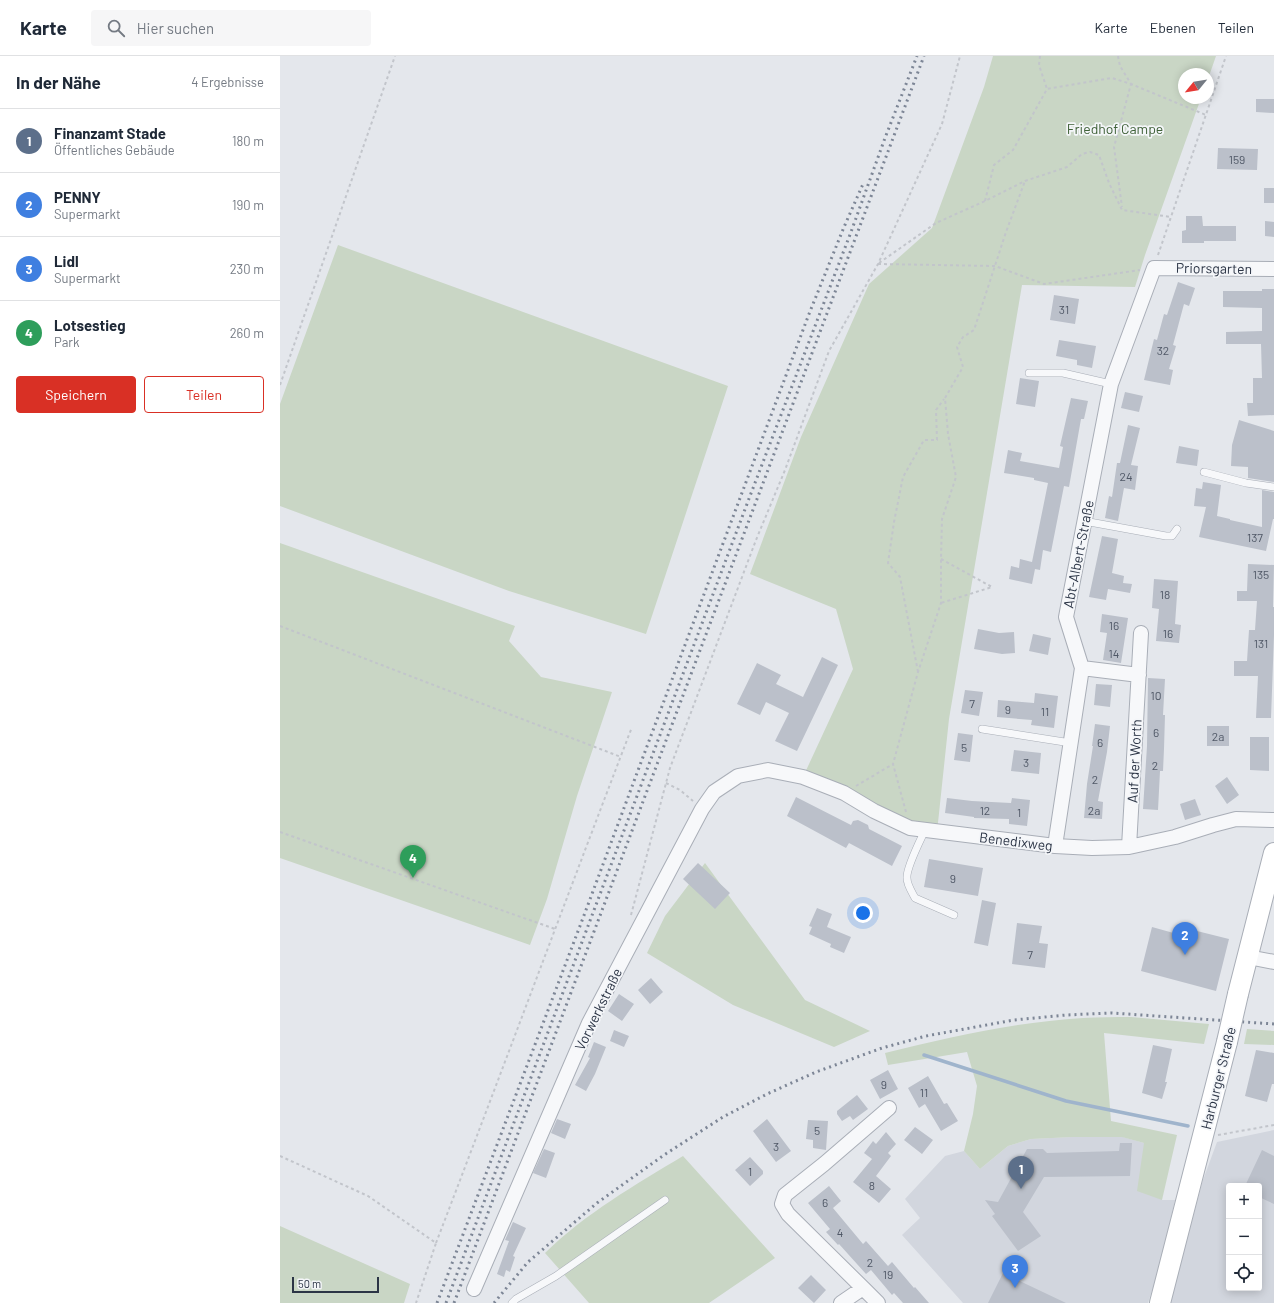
<!DOCTYPE html>
<html lang="de">
<meta charset="utf-8">
<style>
:root{--surface:#fff;--page:#f6f6f7;--text:#1f2937;--muted:#747a83;--line:#e0e1e3;--accent:#d93025}
body{margin:0;font-family:Barlow,sans-serif;background:var(--page);color:var(--text)}
.controls{position:absolute;right:12px;bottom:12px;display:grid;overflow:hidden;border-radius:4px;box-shadow:0 2px 10px #0003}
.controls button{width:36px;height:36px;display:grid;place-items:center;padding:0;border:0;border-bottom:1px solid var(--line);background:var(--surface);color:var(--text);font:20px sans-serif}
.compass{position:absolute;left:898px;top:12px;width:36px;height:36px;border-radius:50%;background:var(--surface);box-shadow:0 2px 10px #0003;rotate:240deg}
.scale{position:absolute;left:12px;bottom:10px;width:87px;box-sizing:border-box;padding-left:4px;border:2px solid #2b3445;border-top:0;font-size:11px;line-height:14px;white-space:nowrap;color:#2b3445;-webkit-text-stroke:3px #f4f6f9;paint-order:stroke}
.you{position:absolute;left:583px;top:857px;width:14px;height:14px;margin:-10px;border:3px solid #fff;border-radius:50%;background:#1a73e8;box-shadow:0 0 0 6px #1a73e833}
.badge{display:grid;place-items:center;width:26px;height:26px;border-radius:50%;background:var(--accent);color:#fff;font-size:13px;font-weight:700}
.pin{position:absolute;translate:-50% -33px;filter:drop-shadow(0 1px 2px #0008)}
.pin::after{content:'';position:absolute;top:21px;width:14px;height:12px;background:inherit;clip-path:polygon(0 0,100% 0,50% 100%)}
.list{margin:0;padding:0;list-style:none}
h2{display:flex;justify-content:space-between;align-items:center;height:52px;margin:0;padding:0 16px;font-size:17px}
h2 small{font-size:13px;font-weight:400;color:var(--muted)}
.list li{display:grid;grid-template-columns:26px 1fr auto;gap:12px;align-items:center;box-sizing:border-box;height:64px;padding:0 16px;border-top:1px solid var(--line)}
.list b{display:block;font-size:15px;white-space:nowrap}
.list p{margin:0;font-size:13px;white-space:nowrap;color:var(--muted)}
.list em{font-size:13px;font-style:normal;color:var(--muted)}
.actions{display:flex;gap:8px;padding:12px 16px}
.actions a{flex:1;padding:9px 0;border:1px solid var(--accent);border-radius:4px;text-align:center;font-size:14px;color:var(--accent)}
.actions .main{background:var(--accent);color:#fff}
.icon{flex:none;width:22px;height:22px;fill:none;stroke:currentColor;stroke-width:2;stroke-linecap:round;stroke-linejoin:round}
.map{position:relative;flex:none;width:994px;height:1247px;overflow:hidden}
header{display:flex;align-items:center;gap:24px;box-sizing:border-box;height:56px;padding:0 20px;background:var(--surface);border-bottom:1px solid var(--line)}
header strong{font-size:19px}
nav{display:flex;gap:22px;margin-inline-start:auto;font-size:14px}
.search{width:280px;height:36px;background:var(--page);display:flex;align-items:center;gap:10px;box-sizing:border-box;padding:0 14px;border-radius:4px;color:var(--muted);font-size:15px}
main{display:flex}
aside{flex:1;background:var(--surface)}
.map>svg:first-child{display:block}
</style>
<header>
<strong>Karte</strong>
<div class="search"><svg class="icon" aria-label="search" viewBox="0 0 24 24"><circle cx="10" cy="10" r="6"/><path d="M15 15l6 6"/></svg>Hier suchen</div>
<nav><a>Karte</a><a>Ebenen</a><a>Teilen</a></nav>
</header>
<main>
<aside>
<h2>In der Nähe<small>4 Ergebnisse</small></h2>
<ul class="list">
<li><span class="badge" style="background:#5c6f8a">1</span><div><b>Finanzamt Stade</b><p>Öffentliches Gebäude</p></div><em>180 m</em></li>
<li><span class="badge" style="background:#3f7fe0">2</span><div><b>PENNY</b><p>Supermarkt</p></div><em>190 m</em></li>
<li><span class="badge" style="background:#3f7fe0">3</span><div><b>Lidl</b><p>Supermarkt</p></div><em>230 m</em></li>
<li><span class="badge" style="background:#2e9e5b">4</span><div><b>Lotsestieg</b><p>Park</p></div><em>260 m</em></li>
</ul>
<div class="actions"><a class="main">Speichern</a><a>Teilen</a></div>
</aside>
<div class="map">
<svg width="994" height="1247" viewBox="0 0 994 1247">
<rect width="100%" height="100%" fill="#e4e7ec"/>
<!-- built -->
<path fill="#d2d6de" fill-rule="evenodd" d="M994 1074V1247H890L923 1124 937 1086ZM949 1130H979V1232H949Z
M793 1081H843L864 1087 882 1144H895L878 1216 868 1247H683L622 1179 640 1162 625 1143 665 1100 684 1095 700 1113 728 1090 751 1083Z"/>
<!-- green -->
<path fill="#c9d6c5" d="M713 0H936L928 23V18H904V42H921L865 199 855 231 742 229 669 663 657 776 523 721 573 613 556 553 470 518 521 381 589 228 652 172 704 31Z
M58 189 448 330 366 578 229 535 0 450V348Z
M0 487 235 570 229 585 261 621 332 636 297 740 267 843 250 889 0 802Z
M425 807 525 944 590 975 554 991 453 949 367 897 385 860Z
M851 961 929 968 924 988 824 977 831 1065 897 1079 882 1144 857 1135 864 1087 842 1081H793L751 1083 728 1090 700 1113 684 1095 693 1058 697 1030 687 996 608 1009 605 997C670 981 736 966 803 962 819 961 835 961 851 961Z
M967 973 994 975V989L964 988Z
M403 1100 495 1202 429 1247H309L265 1197C306 1157 355 1129 403 1100Z
M0 1170 130 1228 124 1247H0Z"/>
<g fill="none" stroke-linecap="round" stroke-linejoin="round">
<!-- stream -->
<path stroke="#9fb4cc" stroke-width="3.5" d="M644 999 786 1045 908 1070"/>
</g>
<!-- building -->
<path fill="#bbc0ca" d="M976 43H994V57L976 56Z
M938 92 978 93 977 114 937 113Z
M984 132H994V147H984Z
M906 160H922L923 170H956V185H924V187H902V175L906 174Z
M985 165 994 166V181L985 180Z
M898 226 915 232 909 250 904 248 893 289 896 290 889 313 893 314 890 329 864 324 874 283 877 284 884 258 887 259Z
M982 233H994V359L968 360 967 347H973V322H982L981 288H946V276L982 275V252L943 251V235H982Z
M774 239 799 243 795 268 770 264Z
M779 284 816 290 812 312 797 309V304L776 300Z
M740 322 759 325 755 351 736 348Z
M845 336 863 340 859 356 841 352Z
M791 342 808 345 804 363H801L789 431 784 430 771 496 763 494 760 514 755 513 752 528 729 523 731 510 739 512 740 503 752 506 768 427 754 424V422L724 417 728 394 742 397 740 405 779 412 783 391 780 390Z
M959 364 994 375V426L968 422V411L951 410 952 389Z
M848 369 860 372 851 409 858 410 855 434 844 432 838 465 825 462 829 440 832 441 837 407H840Z
M899 390 919 394 917 410 896 407Z
M923 426 941 429 937 460 950 463V464L982 471V434L994 436V463H993L986 495 919 481 926 451 914 450 916 432 922 433Z
M822 480 838 483 832 517 844 520 843 527 852 528 850 537 828 533 826 544 809 541Z
M968 508 994 509 993 551H994V579L991 662H976L978 620H954V605H967L969 574H975L977 545H957V535H967Z
M874 523 898 525 895 568 901 569 899 587 876 585 879 553 872 552Z
M822 558 848 562 841 607 823 604 827 577 820 576Z
M698 573 719 577 734 576 735 597 722 598 694 593Z
M753 578 771 582 768 599 749 595Z
M542 601 558 609 517 695 495 685 509 657 486 646 480 659 457 648 477 607 501 619 496 628 523 641Z
M868 622 885 623 883 659H885L884 693 883 715H880L878 754 863 753 867 690Z
M816 628 832 629 830 651 814 649Z
M685 634 703 636 699 660 681 657Z
M755 637 778 640 774 672 751 669 752 664 717 661 718 644 754 647Z
M815 668 830 670 827 696 818 745 823 746 822 763 804 762 807 728 813 690H812Z
M927 670H949V690H927Z
M678 677 693 679 690 706 674 704Z
M970 681H989V715L970 714Z
M734 694 761 697 759 718 731 715Z
M947 721 959 739 947 748 935 730Z
M516 741 571 769 573 765 578 764 588 769 589 773 622 790 612 810 569 787 566 792 507 760Z
M667 742 692 745 731 747 732 742 750 744 747 770 729 768V763L694 762V761L665 757Z
M915 743 921 759 905 764 900 748Z
M649 803 703 812 698 840 644 831Z
M418 807 450 837 435 853 403 823Z
M702 844 716 847 708 890 694 887Z
M537 852 552 858 547 871 571 881 564 897 550 891 551 888 529 878 532 871 529 870Z
M737 867 762 870 759 887 768 888 765 912 732 908Z
M872 871 915 883 917 875 949 883 936 935 861 915Z
M371 922 383 936 370 948 358 934Z
M339 938 354 948 342 965 328 955Z
M334 974 349 980 344 991 330 985Z
M314 986 326 991 315 1018 306 1035 295 1029 310 1002 308 1001Z
M873 989 892 993 885 1026H887L882 1043 862 1037Z
M976 994 994 997V1028H992L987 1046 965 1040Z
M608 1014 618 1033 600 1043 590 1024Z
M648 1020 664 1048 667 1047 678 1065 661 1075 645 1048 639 1052 628 1032Z
M577 1039 588 1053 573 1064 570 1060 562 1065 557 1058V1055Z
M277 1063 291 1068 285 1083 271 1077Z
M487 1063 511 1095 496 1106 473 1075Z
M528 1064 548 1065 546 1094 533 1092V1084L526 1083Z
M635 1071 653 1084 642 1098 624 1084Z
M606 1076 616 1088 608 1097 611 1100 596 1120 611 1133 599 1147 573 1126 592 1103 584 1097 593 1085 596 1088Z
M840 1087H852L850 1120 764 1121 743 1156 761 1180 738 1195 712 1160 715 1158 705 1144 718 1146 747 1093H763L767 1097 839 1095Z
M264 1093 275 1097 266 1122 253 1117Z
M982 1094 994 1100V1148L979 1141V1130H965Z
M470 1101 483 1115V1118L470 1130 455 1114Z
M549 1130 561 1145 553 1152 583 1188 586 1185 608 1210 612 1206 634 1232 635 1231 649 1247H623L614 1237 612 1239 591 1214 586 1218 559 1188 558 1189 546 1176 550 1173 528 1147Z
M233 1166 246 1172 233 1200 235 1201 230 1216 226 1214 224 1221 217 1218 229 1185 225 1184Z
M723 1217 786 1247H708Z
M531 1219 546 1234 534 1247 518 1232Z"/>
<g fill="none" stroke-linecap="round" stroke-linejoin="round">
<!-- service casing -->
<g stroke="#a9aeb7" stroke-width="8">
<path id="service" d="M749 317H783L831 328
M924 416 966 427 994 431
M804 465 886 480H892L897 473
M702 673 791 687
M645 774C640 785 626 812 627 822 627 829 632 836 635 842L674 859
M232 1247 236 1243 276 1220 385 1144"/>
</g>
<!-- minor casing -->
<g stroke="#a9aeb7" stroke-width="16">
<path id="minor" d="M802 612 859 619
M775 790 802 612 786 561 831 328 874 212 994 213
M849 791 861 577
M968 901 994 906
M583 1232 508 1158 502 1148 505 1139 544 1108 609 1052
M194 1233 309 967 422 753 434 736 458 720 488 714 523 721 564 737 594 755 630 772 775 790 812 792 849 791 895 781 933 769 956 763 994 764
M561 1247 583 1232 598 1247"/>
</g>
<!-- secondary casing -->
<g stroke="#a9aeb7" stroke-width="22">
<path id="secondary" d="M958 938 994 797
M880 1247C902 1160 925 1073 947 986"/>
</g>
<!-- path -->
<path stroke="#c2c5cb" stroke-width="2" stroke-dasharray="3 3" stroke-linecap="butt" d="M760 0 759 9 767 33
M838 0 840 10 851 28 834 91 842 151
M705 145 714 109 733 94 767 33 832 22 851 28 926 59
M878 199 946 0
M599 207 656 167 705 145 745 125 787 111 802 98 810 96 819 99 829 127 842 154 891 161
M598 208 715 210 764 228 860 214
M0 329 115 0
M661 503 712 531 661 547
M0 570 341 701
M638 616 620 521 608 507 614 466 623 421 644 384H657L656 354 664 343
M386 727 400 734 413 745
M576 730 613 708
M626 756 613 708 638 616 661 547V503L662 463 676 421 668 378 665 342 683 311 677 291 683 281 694 274 726 176 745 125
M0 776 275 873
M351 859 390 712 476 484 505 414 549 295 598 208 662 68 680 0
M938 1079 994 1069
M0 1100 88 1140 156 1187 136 1247
M156 1187C222 1015 286 843 352 671"/>
<!-- service -->
<use href="#service" stroke="#f7f8fa" stroke-width="7"/>
<!-- minor -->
<use href="#minor" stroke="#f7f8fa" stroke-width="14"/>
<!-- secondary -->
<use href="#secondary" stroke="#fff" stroke-width="20"/>
<!-- rail -->
<path stroke="#7d8696" stroke-width="3" stroke-dasharray="2 4" stroke-linecap="butt" d="M157 1247 303 862 363 701 529 258 564 171 583 128
M166 1247 470 440 571 176 605 82 637 0
M174 1247 644 0
M214 1247 248 1206 317 1147 384 1099 443 1061 487 1038 536 1016 602 992 646 980 734 964 786 959 832 957 994 968"/>
<!-- secondary-bridge casing -->
<g stroke="#a9aeb7" stroke-width="22" stroke-linecap="butt">
<path id="secondary-bridge" d="M947 986 958 938"/>
</g>
<!-- secondary-bridge -->
<use href="#secondary-bridge" stroke="#fff" stroke-width="20"/>
</g>
<g text-anchor="middle" dominant-baseline="central" stroke-width="3.5" stroke-linejoin="round" paint-order="stroke">
<!-- number labels -->
<g font-size="12" fill="#4f5766">
<text x="957" y="103">159</text>
<text x="784" y="253">31</text>
<text x="883" y="294">32</text>
<text x="846" y="420">24</text>
<text x="975" y="481">137</text>
<text x="981" y="518">135</text>
<text x="885" y="538">18</text>
<text x="834" y="569">16</text>
<text x="888" y="577">16</text>
<text x="981" y="587">131</text>
<text x="834" y="597">14</text>
<text x="876" y="639">10</text>
<text x="692" y="647">7</text>
<text x="728" y="653">9</text>
<text x="765" y="655">11</text>
<text x="876" y="676">6</text>
<text x="938" y="680">2a</text>
<text x="820" y="686">6</text>
<text x="684" y="691">5</text>
<text x="746" y="706">3</text>
<text x="875" y="709">2</text>
<text x="815" y="723">2</text>
<text x="705" y="754">12</text>
<text x="814" y="754">2a</text>
<text x="739" y="756">1</text>
<text x="673" y="822">9</text>
<text x="750" y="898">7</text>
<text x="604" y="1028">9</text>
<text x="644" y="1036">11</text>
<text x="537" y="1074">5</text>
<text x="496" y="1090">3</text>
<text x="470" y="1115">1</text>
<text x="592" y="1129">8</text>
<text x="545" y="1146">6</text>
<text x="560" y="1176">4</text>
<text x="590" y="1206">2</text>
<text x="608" y="1218">19</text>
</g>
<!-- park labels -->
<g font-size="14" fill="#3f6138" stroke="#f4f6f9">
<text x="835" y="72">Friedhof Campe</text>
</g>
<!-- street labels -->
<g font-size="14" fill="#2b3445" stroke="#f4f6f9">
<text transform="translate(934 212) rotate(1)">Priorsgarten</text>
<text transform="translate(798 498) rotate(-79)">Abt-Albert-Straße</text>
<text transform="translate(854 705) rotate(-87)">Auf der Worth</text>
<text transform="translate(736 785) rotate(7)">Benedixweg</text>
<text transform="translate(318 953) rotate(-64)">Vorwerkstraße</text>
<text transform="translate(938 1022) rotate(-76)">Harburger Straße</text>
</g>
</g>
</svg>
<div class="controls">
<button>+</button>
<button>−</button>
<button><svg class="icon" aria-label="locate" viewBox="0 0 24 24"><circle cx="12" cy="12" r="6"/><path d="M12 2v4M12 18v4M2 12h4M18 12h4"/></svg></button>
</div>
<svg class="compass" viewBox="-18 -18 36 36"><path d="M0-13l5 13h-10z" fill="#e53935"/><path d="M0 13l5-13h-10z" fill="#747a83"/></svg>
<div class="scale">50 m</div>
<div class="you"></div>
<div class="pin badge" style="left:741px;top:1133px;background:#5c6f8a">1</div>
<div class="pin badge" style="left:905px;top:899px;background:#3f7fe0">2</div>
<div class="pin badge" style="left:735px;top:1232px;background:#3f7fe0">3</div>
<div class="pin badge" style="left:133px;top:822px;background:#2e9e5b">4</div>
</div>
</main>
